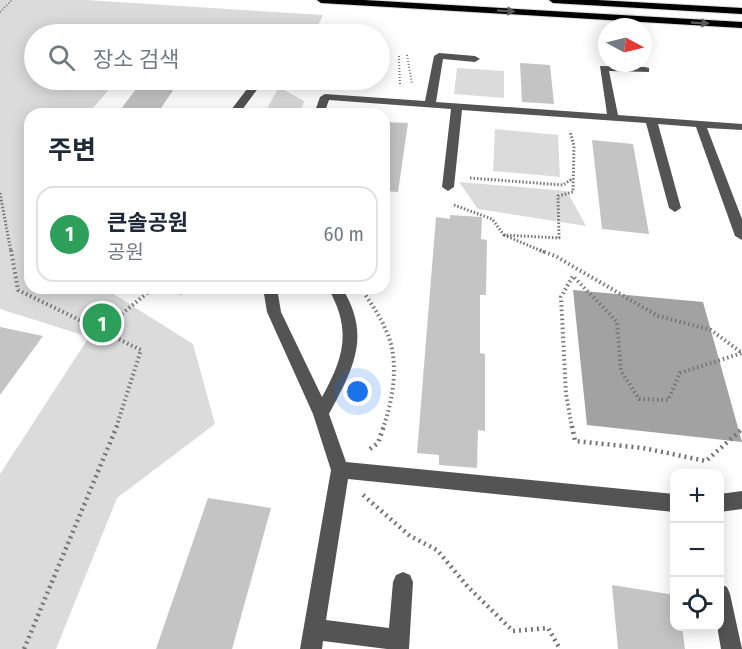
<!DOCTYPE html>
<html lang="ko">
<meta charset="utf-8">
<style>
:root{--surface:#fff;--page:#f6f6f7;--text:#1f2937;--muted:#747a83;--line:#e0e1e3;--accent:#0f766e}
body{margin:0;font-family:"Fira Sans Condensed","Noto Sans KR",sans-serif;background:var(--page);color:var(--text)}
.controls{position:absolute;right:18px;bottom:18px;display:grid;overflow:hidden;border-radius:12px;box-shadow:0 3px 15px #0003}
.controls button{width:54px;height:54px;display:grid;place-items:center;padding:0;border:0;border-bottom:2px solid var(--line);background:var(--surface);color:var(--text);font:30px sans-serif}
.compass{position:absolute;left:598px;top:18px;width:54px;height:54px;border-radius:50%;background:var(--surface);box-shadow:0 3px 15px #0003;rotate:97deg}
.you{position:absolute;left:358px;top:392px;width:21px;height:21px;margin:-15px;border:4px solid #fff;border-radius:50%;background:#1a73e8;box-shadow:0 0 0 9px #1a73e833}
.badge{display:grid;place-items:center;width:39px;height:39px;border-radius:50%;background:var(--accent);color:#fff;font-size:20px;font-weight:700}
.pin{position:absolute;translate:-50% -50%;border:3px solid #fff;box-shadow:0 2px 6px #0006}
.list{margin:0;padding:0;list-style:none}
h2{display:flex;justify-content:space-between;align-items:center;height:78px;margin:0;padding:0 24px;font-size:26px}
h2 small{font-size:20px;font-weight:400;color:var(--muted)}
.list li{display:grid;grid-template-columns:39px 1fr auto;gap:18px;align-items:center;box-sizing:border-box;height:96px;margin:0 12px 12px;padding:0 12px;border:2px solid var(--line);border-radius:18px}
.list b{display:block;font-size:22px;white-space:nowrap}
.list p{margin:0;font-size:20px;white-space:nowrap;color:var(--muted)}
.list em{font-size:20px;font-style:normal;color:var(--muted)}
.icon{flex:none;width:33px;height:33px;fill:none;stroke:currentColor;stroke-width:2;stroke-linecap:round;stroke-linejoin:round}
.map{position:relative;flex:none;width:742px;height:649px;overflow:hidden}
.search{position:absolute;background:var(--surface);box-shadow:0 3px 15px #0003;left:24px;top:24px;width:366px;height:66px;display:flex;align-items:center;gap:15px;box-sizing:border-box;padding:0 21px;border-radius:33px;color:var(--muted);font-size:22px}
.panel{position:absolute;background:var(--surface);box-shadow:0 3px 15px #0003;left:24px;top:108px;width:366px;height:186px;border-radius:18px}
.map>svg:first-child{display:block}
</style>
<div class="map">
<svg width="742" height="649" viewBox="0 0 742 649">
<rect width="100%" height="100%" fill="#fff"/>
<!-- green -->
<path fill="#dbdbdb" d="M0 0H86L323 15 314 34H34V80H117L88 114H30V288H104L193 344 215 424 117 498 56 649H0V474L89 337 0 309Z
M457 68 504 71V98L454 94Z
M279 87 304 101 300 114H264Z
M495 129 558 135 560 177 493 171Z
M459 182 567 191 586 226 478 209Z"/>
<!-- water -->
<path fill="#a2a2a2" d="M573 290 703 302 742 442 587 425Z"/>
<!-- building -->
<path fill="#c4c4c4" d="M520 63 550 65 554 104 522 102Z
M143 80H180L157 114H117Z
M384 122 408 123 398 192 384 191Z
M592 140 633 144 649 234 602 229Z
M450 215 482 217 481 239 487 240 486 295H480V353L485 354V431L478 430 477 468 439 465V455L417 453 436 217 450 219Z
M0 327 43 336 0 395Z
M208 498 271 508 232 649H156Z
M612 585 675 595V627H682L685 649H618Z"/>
<g fill="none" stroke-linecap="round" stroke-linejoin="round">
<!-- major casing -->
<g stroke="#dbdbdb" stroke-width="2">
<path id="major" d="M317 0H364L742 22V28L321 3Z
M549 0H597L742 8V14L553 3Z"/>
</g>
<!-- path-far3 -->
<path stroke="#767676" stroke-width="2" stroke-dasharray="1 2" stroke-linecap="butt" d="M0 12 12 0
M407 55 412 84
M399 56 400 85"/>
<!-- path-far2 -->
<path stroke="#767676" stroke-width="3" stroke-dasharray="1.5 2" stroke-linecap="butt" d="M470 178 563 185 572 179
M0 193 11 252
M454 205 492 219 504 235 559 238 558 196 573 192 574 146 570 131
M504 235 544 252"/>
<!-- path-far1 -->
<path stroke="#767676" stroke-width="4" stroke-dasharray="1.5 3" stroke-linecap="butt" d="M11 250 18 290 141 350 116 428
M540 250 557 257 658 316 711 330 742 353 680 373 668 400 639 399 621 371 617 322 573 276 561 297 566 394 572 428
M361 288C369 301 379 314 385 328 400 358 394 397 383 428
M101 331 152 289 183 293 198 288"/>
<!-- path -->
<path stroke="#767676" stroke-width="4.5" stroke-dasharray="2 4" stroke-linecap="butt" d="M572 426 575 441 643 448 706 461 742 429
M370 449 378 443 384 426
M363 495 410 536 437 550 468 587 513 631 548 628 560 649
M24 649 117 426"/>
<!-- minor -->
<path fill="#545454" fill-rule="evenodd" d="M439 53 475 56 480 59 475 62 443 59 436 102 607 114 600 66 645 67 649 68V72L609 71 618 115 742 124V130L707 128 742 219V240L735 236 696 127 658 124 681 208 675 212 669 208 646 123 462 110 454 187 448 191 442 187 451 109 329 100 324 114H314L320 97 325 94 425 101 434 56Z
M250 85 259 87 239 114H228Z
M263 288H277L281 312 322 397C344 357 352 330 328 288H342C372 336 353 369 329 414L346 462 674 494V512L348 479 326 620 389 628 393 582 396 575 403 572 410 575 413 582 409 649H387L323 641 322 649H300L331 470 313 414 267 312Z
M742 491V509L720 512V494Z
M720 584 727 587 730 594 742 649H721L717 626H720Z"/>
<!-- major -->
<use href="#major" fill="#000" fill-rule="evenodd"/>
</g>
<!-- one-way arrows -->
<defs><path id="oneway-solid" d="M-6-.8H1V-3.2L6.5 0L1 3.2V.8H-6Z" transform="scale(1.5)"/></defs>
<g fill="#595959">
<use href="#oneway-solid" transform="translate(506 11) rotate(3)"/>
<use href="#oneway-solid" transform="translate(700 23) rotate(3)"/>
</g>
</svg>
<div class="controls">
<button>+</button>
<button>−</button>
<button><svg class="icon" aria-label="locate" viewBox="0 0 24 24"><circle cx="12" cy="12" r="6"/><path d="M12 2v4M12 18v4M2 12h4M18 12h4"/></svg></button>
</div>
<svg class="compass" viewBox="-18 -18 36 36"><path d="M0-13l5 13h-10z" fill="#e53935"/><path d="M0 13l5-13h-10z" fill="#747a83"/></svg>
<div class="you"></div>
<div class="pin badge" style="left:102px;top:323px;background:#2e9e5b">1</div>
<div class="search"><svg class="icon" aria-label="search" viewBox="0 0 24 24"><circle cx="10" cy="10" r="6"/><path d="M15 15l6 6"/></svg>장소 검색</div>
<section class="panel">
<h2>주변<small></small></h2>
<ul class="list">
<li><span class="badge" style="background:#2e9e5b">1</span><div><b>큰솔공원</b><p>공원</p></div><em>60 m</em></li>
</ul>
</section>
</div>
